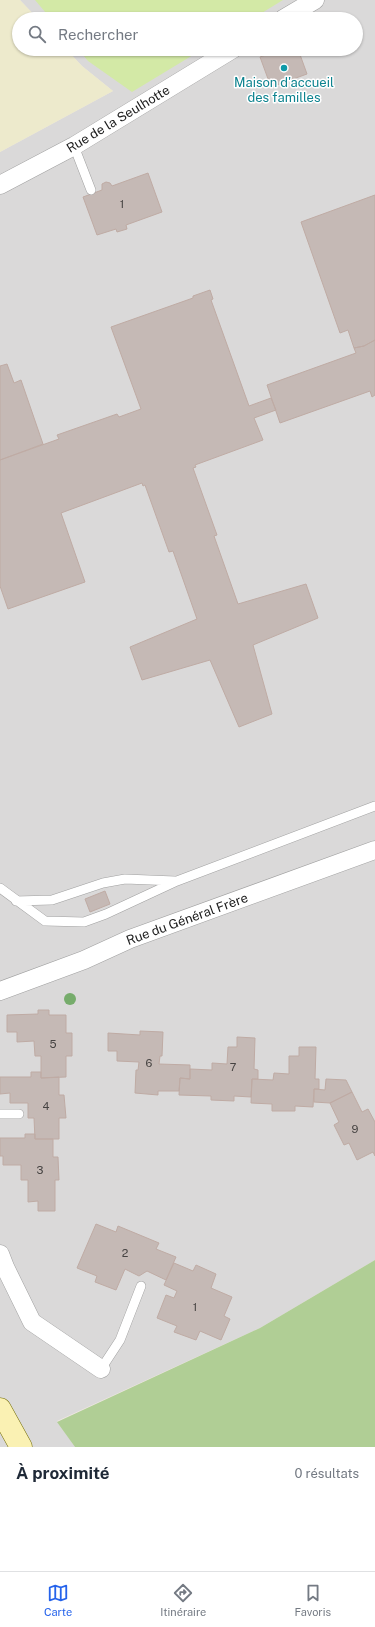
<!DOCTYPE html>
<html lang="fr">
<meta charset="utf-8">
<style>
:root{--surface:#fff;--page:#f6f6f7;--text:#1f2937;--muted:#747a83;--line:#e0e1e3;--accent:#2563eb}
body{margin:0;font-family:"Public Sans",sans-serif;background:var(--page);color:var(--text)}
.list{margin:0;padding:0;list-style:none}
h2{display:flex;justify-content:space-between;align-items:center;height:52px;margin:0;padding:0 16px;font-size:17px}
h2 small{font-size:13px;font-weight:400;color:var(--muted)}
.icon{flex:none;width:22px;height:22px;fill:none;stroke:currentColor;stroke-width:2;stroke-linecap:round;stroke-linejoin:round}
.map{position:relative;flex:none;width:375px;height:1447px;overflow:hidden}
.search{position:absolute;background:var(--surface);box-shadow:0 1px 3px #0004;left:12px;right:12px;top:12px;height:44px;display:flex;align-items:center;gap:10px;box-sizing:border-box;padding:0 14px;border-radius:22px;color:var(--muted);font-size:15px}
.sheet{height:124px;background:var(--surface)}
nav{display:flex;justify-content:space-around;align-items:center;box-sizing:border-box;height:56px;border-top:1px solid var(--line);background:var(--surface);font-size:11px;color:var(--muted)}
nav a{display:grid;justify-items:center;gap:2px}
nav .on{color:var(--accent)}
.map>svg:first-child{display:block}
</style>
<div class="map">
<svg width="375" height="1447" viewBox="0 0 375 1447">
<rect width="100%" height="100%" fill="#eee7e1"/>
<!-- residential -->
<path fill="#dad9d9" d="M20 0H375V1260L260 1328 57 1421 75 1447H0V152L113 91 82 66 66 49H356V19H38Z"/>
<!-- farmland -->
<path fill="#edeacc" d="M0 0H20L38 19H19V49H66L82 66 113 91 0 152Z"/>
<!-- grass -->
<path fill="#d3e9a6" d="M35 0H283L252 19H51Z
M78 49H203L132 92 88 61Z"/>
<!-- forest -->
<path fill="#b0ce95" d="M375 1260V1447H75L57 1422 260 1328Z"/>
<!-- building -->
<path fill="#c5b9b5" stroke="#bfaba4" d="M284 49H298L307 74 271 87 260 57Z
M148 173 162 212 126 225 127 229 117 232 116 229 97 235 83 197 102 190V184L106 182 110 183 112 186Z
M375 195V340L364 346 354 348 348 330 340 333 301 222Z
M210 290 213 299 211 300 249 406 271 398 276 410 254 418 263 440 195 465 196 467 193 468 217 535 214 536 238 604 306 584 318 618 253 645 272 714 239 727 210 660 142 680 130 647 197 619 173 551 169 552 145 485 143 486 142 483 61 513 85 582 8 609 0 586V460L59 439 57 435 117 414 119 417 141 409 111 327 193 298V296Z
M375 340V395L372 397 370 391 280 423 267 385 356 353 354 348 364 346Z
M7 364 14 383 21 380 43 444 0 460V366Z
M105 891 110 904 90 912 85 899Z
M38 1010H49V1015H66V1033H72V1056H66V1077L41 1078V1056H35L34 1041 17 1042V1032H7V1015L38 1014Z
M140 1031 163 1032 162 1056H160L159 1064 190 1065V1079L180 1078 179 1091H158V1095L135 1093 136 1070H138L139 1062 117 1061V1051H108V1033L140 1035Z
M237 1037 255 1038 254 1069 258 1070V1079H252L251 1097 234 1096V1101L211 1100V1096L179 1095 180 1078 190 1079V1069L212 1070V1063L227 1064 228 1047H237Z
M299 1047H316L315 1079H319V1089H314L313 1107 295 1106V1111H272V1104L251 1103 252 1079 273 1080 274 1073 289 1074V1056H299Z
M31 1072H41V1078L59 1077V1095H64L66 1118H59V1139H35L34 1118H28V1103H10V1093L0 1094V1077H31Z
M326 1079 346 1080 352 1092 330 1103 314 1102V1089L325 1090Z
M352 1092 362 1112 368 1109 375 1122V1156L373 1152 357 1160 349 1143 344 1145 334 1125 339 1122 330 1103Z
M25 1134H35V1139H53V1157H58L59 1180H55V1211H38V1201L28 1202V1180H21V1165H3V1156H0V1138H25Z
M96 1224 116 1232 118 1226 159 1243 156 1249 176 1257 166 1280 147 1271 139 1276 125 1269 116 1290 95 1282 97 1276 77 1268Z
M174 1263 193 1271 196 1265 216 1274 211 1288 232 1297 224 1316 230 1319 221 1340 200 1331 196 1340 174 1332 177 1326 157 1318 166 1295 174 1298 177 1291 164 1285Z"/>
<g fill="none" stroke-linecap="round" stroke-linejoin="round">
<!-- lane casing -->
<g stroke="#a0a0a0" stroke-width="10">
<path id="lane" d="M74 146 91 190
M0 888 45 921 84 922 106 914 177 881 375 806
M16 901 52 900 103 883 125 879 175 881
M0 1114H19
M101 1369 120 1340 141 1286"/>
</g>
<!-- street casing -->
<g stroke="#a0a0a0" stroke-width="19">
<path id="street" d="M283 19 315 0
M0 185 74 146 233 49
M0 991 84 960 130 939 375 850
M0 1254 5 1267 32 1322 101 1369"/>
</g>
<!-- secondary casing -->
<g stroke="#736c03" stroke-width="23">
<path id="secondary" d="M0 1409 21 1447"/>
</g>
<!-- lane -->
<use href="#lane" stroke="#fff" stroke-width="9"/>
<!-- street -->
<use href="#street" stroke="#fff" stroke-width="18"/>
<!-- secondary -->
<use href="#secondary" stroke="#faf1b3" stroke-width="22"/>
</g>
<!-- trees -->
<circle fill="#76ac6b" cx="70" cy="999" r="6"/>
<!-- markers -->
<circle fill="#0f9aa8" stroke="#fff" stroke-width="1.5" cx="284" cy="68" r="4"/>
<g text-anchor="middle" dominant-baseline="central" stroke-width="3" stroke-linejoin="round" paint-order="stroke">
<!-- number labels -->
<g font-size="11" fill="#464342">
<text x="122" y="204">1</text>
<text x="53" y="1044">5</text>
<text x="149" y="1063">6</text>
<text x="233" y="1067">7</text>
<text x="46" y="1106">4</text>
<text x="355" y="1129">9</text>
<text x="40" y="1170">3</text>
<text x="125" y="1253">2</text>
<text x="195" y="1307">1</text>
</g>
<!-- culture labels -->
<g font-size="13" fill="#0d838f" stroke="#fff">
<text x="284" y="82">Maison d'accueil<tspan x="284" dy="15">des familles</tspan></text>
</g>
<!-- street labels -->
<g font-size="13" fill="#1c1c1c" stroke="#fff">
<text transform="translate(118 119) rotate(-31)">Rue de la Seulhotte</text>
<text transform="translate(187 919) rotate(-20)">Rue du Général Frère</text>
</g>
</g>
</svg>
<div class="search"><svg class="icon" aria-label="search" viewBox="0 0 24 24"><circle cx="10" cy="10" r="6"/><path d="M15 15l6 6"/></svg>Rechercher</div>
</div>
<section class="sheet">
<h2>À proximité<small>0 résultats</small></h2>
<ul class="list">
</ul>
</section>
<nav>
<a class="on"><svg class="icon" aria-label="map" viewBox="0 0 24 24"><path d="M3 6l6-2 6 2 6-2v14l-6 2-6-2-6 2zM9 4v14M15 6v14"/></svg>Carte</a>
<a><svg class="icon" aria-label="directions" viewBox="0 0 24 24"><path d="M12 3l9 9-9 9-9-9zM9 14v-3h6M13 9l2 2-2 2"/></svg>Itinéraire</a>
<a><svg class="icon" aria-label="saved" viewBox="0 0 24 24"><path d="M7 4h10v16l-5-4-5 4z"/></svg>Favoris</a>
</nav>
